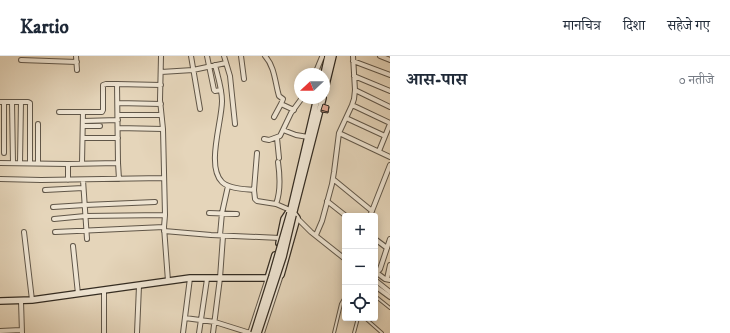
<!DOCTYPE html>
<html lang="hi">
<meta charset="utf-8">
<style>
:root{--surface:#fff;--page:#f2f2f3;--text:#1f2937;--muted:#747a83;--line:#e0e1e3}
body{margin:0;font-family:"IM FELL DW Pica","Noto Serif Devanagari",serif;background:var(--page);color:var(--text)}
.controls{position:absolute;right:12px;bottom:12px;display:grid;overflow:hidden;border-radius:4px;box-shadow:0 2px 10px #0003}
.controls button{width:36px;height:36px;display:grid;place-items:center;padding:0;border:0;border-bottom:1px solid var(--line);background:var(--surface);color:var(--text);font:20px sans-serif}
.compass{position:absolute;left:294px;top:12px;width:36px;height:36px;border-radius:50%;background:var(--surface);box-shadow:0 2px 10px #0003;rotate:248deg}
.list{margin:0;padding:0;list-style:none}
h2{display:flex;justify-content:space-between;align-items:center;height:52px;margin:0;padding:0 16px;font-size:17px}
h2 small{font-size:13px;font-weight:400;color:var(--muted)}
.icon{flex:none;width:22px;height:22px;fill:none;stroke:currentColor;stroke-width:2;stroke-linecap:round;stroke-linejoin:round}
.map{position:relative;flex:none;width:390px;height:277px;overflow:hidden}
header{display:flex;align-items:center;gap:24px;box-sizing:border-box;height:56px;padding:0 20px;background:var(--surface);border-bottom:1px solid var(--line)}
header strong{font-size:19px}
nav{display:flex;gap:22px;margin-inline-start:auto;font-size:14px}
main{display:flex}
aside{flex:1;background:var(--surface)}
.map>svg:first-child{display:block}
</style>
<header>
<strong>Kartio</strong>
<nav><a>मानचित्र</a><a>दिशा</a><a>सहेजे गए</a></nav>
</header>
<main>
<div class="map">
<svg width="390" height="277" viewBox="0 0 390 277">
<rect width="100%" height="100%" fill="#e5d5ba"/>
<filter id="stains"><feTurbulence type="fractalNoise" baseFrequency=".005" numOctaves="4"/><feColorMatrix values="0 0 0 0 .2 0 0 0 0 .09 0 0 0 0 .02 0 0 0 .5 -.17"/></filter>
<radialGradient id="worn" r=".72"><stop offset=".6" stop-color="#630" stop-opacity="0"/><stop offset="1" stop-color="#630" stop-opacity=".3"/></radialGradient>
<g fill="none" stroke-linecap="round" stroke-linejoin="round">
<!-- service casing -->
<g stroke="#605648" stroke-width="4">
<path id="service" d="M375 240 390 252
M365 262 382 277
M334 277 341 248 345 241
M354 277 358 262"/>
</g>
<!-- minor casing -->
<g stroke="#605648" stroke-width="6">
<path id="minor" d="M76 0 77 14
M161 0 160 44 163 73 165 159 164 171 168 225
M191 0 200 53
M207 0 214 34 215 35 221 34
M224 0 230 20 235 68
M241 0 244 23
M265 0C275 11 275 27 279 40L283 43 281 48
M380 0 390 4
M21 4 77 6
M353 5 390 19
M215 9C218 21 222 33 222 45 222 66 206 110 222 126 229 133 245 133 254 134L255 143 257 145 276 148 290 154
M161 16 193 14 226 7
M315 18 322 1
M354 20 390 35
M355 34 390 51
M0 46H28L30 47V107
M4 46V97
M12 46 13 107
M118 47 161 48
M352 49 390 67
M59 56H83
M118 59H161
M274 61 281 48 294 54
M346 62 385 80
M83 65 118 64
M38 68V107
M83 70H100
M118 72 163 73
M283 74 296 79 308 81
M339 77 390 101
M83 82H118
M277 82 279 102
M264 83 269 84 280 80 291 57 302 42
M379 95 390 68
M0 107 68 108
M20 107 21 46
M82 107 83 56H102L103 54V29L106 28H117
M0 123 41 124 164 122
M119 123 118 107 117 28 161 29
M333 123 372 155
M68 124V108L118 107
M83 124 87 183
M45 134 83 132
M254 134 257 97
M327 145 346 160
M276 148C281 135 280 120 278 106
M53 151 85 149 155 146
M209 157 237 158
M370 160 390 109
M297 162 311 176 345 203
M54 163 85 160 165 159
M164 175 211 179 280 182
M24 176 32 244
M55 176 164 171
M220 179 222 157 228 130
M316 179 322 165 332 128 334 116 339 77 352 49 354 43 355 34 353 0
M375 183 387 192
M73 190 78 238
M377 217 385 223 390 224
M375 219 380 213 390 183
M387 223 390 209
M375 224 390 236
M375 230 390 241
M21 245 22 277
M185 262 215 266 250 277
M0 275 21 274
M104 277V235
M137 277 139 230
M183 277 190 222
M199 277 207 223
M213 277 220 222 223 180
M250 277 268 222
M262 277 281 219"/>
</g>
<!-- secondary casing -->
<g stroke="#342c22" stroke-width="8">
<path id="secondary" d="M324 18 328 0
M324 37 333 0
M290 157 317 42
M293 159 323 42
M279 187 284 163 290 154
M268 222 275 199
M0 245 32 244 190 222H268L281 219 297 162 294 158"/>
</g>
<!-- service -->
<use href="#service" stroke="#eee4d2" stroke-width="2"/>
<!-- minor -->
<use href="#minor" stroke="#eee4d2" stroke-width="4"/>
<!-- secondary -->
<use href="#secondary" stroke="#eee4d2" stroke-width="5.5"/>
<!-- secondary-bridge casing -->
<g stroke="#342c22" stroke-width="8" stroke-linecap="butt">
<path id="secondary-bridge" d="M254 277 272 220 290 157
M258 277 283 201 293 159"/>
</g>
<!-- secondary-bridge -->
<use href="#secondary-bridge" stroke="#eee4d2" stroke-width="5.5"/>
</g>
<!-- wall -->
<path fill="#c1907c" stroke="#342c22" d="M329 51 328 57 321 56V54Z"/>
<!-- building -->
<path fill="#e0a790" stroke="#342c22" d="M323 48 329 50 328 56 321 54Z"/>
<rect width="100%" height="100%" filter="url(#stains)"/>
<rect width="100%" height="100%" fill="url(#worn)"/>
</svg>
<div class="controls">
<button>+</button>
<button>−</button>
<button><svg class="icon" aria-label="locate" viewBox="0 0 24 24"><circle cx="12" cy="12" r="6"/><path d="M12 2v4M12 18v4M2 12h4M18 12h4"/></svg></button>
</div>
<svg class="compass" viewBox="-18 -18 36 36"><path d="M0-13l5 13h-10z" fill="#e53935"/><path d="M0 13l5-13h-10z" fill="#747a83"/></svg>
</div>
<aside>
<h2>आस-पास<small>0 नतीजे</small></h2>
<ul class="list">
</ul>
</aside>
</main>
